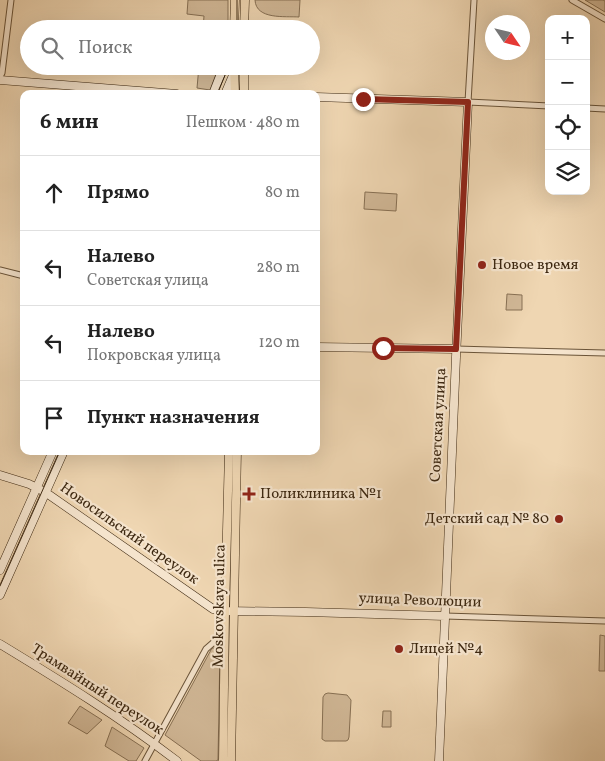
<!DOCTYPE html>
<html lang="ru">
<meta charset="utf-8">
<style>
:root{--surface:#fff;--page:#f6f6f6;--text:#222;--muted:#767676;--line:#e0e0e0}
body{margin:0;font-family:Vollkorn,serif;background:var(--page);color:var(--text)}
.controls{position:absolute;right:15px;top:15px;display:grid;overflow:hidden;border-radius:10px;box-shadow:0 5px 20px #0002}
.controls button{width:45px;height:45px;display:grid;place-items:center;padding:0;border:0;border-bottom:1px solid var(--line);background:var(--surface);color:var(--text);font:25px sans-serif}
.compass{position:absolute;left:485px;top:15px;width:45px;height:45px;border-radius:50%;background:var(--surface);box-shadow:0 5px 20px #0002;rotate:125deg}
.stop{position:absolute;width:15px;height:15px;margin:-11px;border:4px solid #8f2418;border-radius:50%;background:#fff}
.stop.end{background:#8f2418;border-color:#fff;box-shadow:0 1px 5px #0008}
.list{margin:0;padding:0;list-style:none}
h2{display:flex;justify-content:space-between;align-items:center;height:65px;margin:0;padding:0 20px;font-size:21px}
h2 small{font-size:16px;font-weight:400;color:var(--muted)}
.list li{display:grid;grid-template-columns:32px 1fr auto;gap:15px;align-items:center;box-sizing:border-box;height:75px;padding:0 20px;border-top:1px solid var(--line)}
.list b{display:block;font-size:19px;white-space:nowrap}
.list p{margin:0;font-size:16px;white-space:nowrap;color:var(--muted)}
.list em{font-size:16px;font-style:normal;color:var(--muted)}
.icon{flex:none;width:28px;height:28px;fill:none;stroke:currentColor;stroke-width:2;stroke-linecap:round;stroke-linejoin:round}
.map{position:relative;flex:none;width:605px;height:761px;overflow:hidden}
.search{position:absolute;background:var(--surface);box-shadow:0 5px 20px #0002;left:20px;top:20px;width:300px;height:55px;display:flex;align-items:center;gap:12px;box-sizing:border-box;padding:0 18px;border-radius:28px;color:var(--muted);font-size:19px}
.panel{position:absolute;background:var(--surface);box-shadow:0 5px 20px #0002;left:20px;top:90px;width:300px;height:365px;border-radius:10px}
.map>svg:first-child{display:block}
</style>
<div class="map">
<svg width="605" height="761" viewBox="0 0 605 761">
<rect width="100%" height="100%" fill="#efd6b2"/>
<filter id="stains"><feTurbulence type="fractalNoise" baseFrequency=".004" numOctaves="4"/><feColorMatrix values="0 0 0 0 .2 0 0 0 0 .09 0 0 0 0 .02 0 0 0 .5 -.17"/></filter>
<radialGradient id="worn" r=".72"><stop offset=".6" stop-color="#630" stop-opacity="0"/><stop offset="1" stop-color="#630" stop-opacity=".3"/></radialGradient>
<!-- green -->
<path fill="#d1b897" stroke="#877054" d="M188 0H228V29H203L204 16 187 14Z
M255 0H300L299 17C285 16 256 20 255 0Z
M585 0H603L605 1V12Z
M199 66H219L210 90 197 88Z
M365 192 397 194 396 211 364 209Z
M507 294 522 295V310H506Z
M600 635 605 636V671H599Z
M212 648H220L218 760 216 761H201L165 735Z
M328 693 347 695 351 700 349 737 348 740 346 741H325L322 739 323 697 325 694Z
M80 706 102 720 87 734 68 723Z
M383 711H391V727H382Z
M112 727 144 748 136 761H129L105 746Z"/>
<g fill="none" stroke-linecap="round" stroke-linejoin="round">
<!-- street casing -->
<g stroke="#6a5439" stroke-width="7">
<path id="street" d="M474 0 468 102 549 106
M572 0 605 19
M0 77 2 73 11 0
M586 108 605 109
M0 270 24 276
M456 349 605 353
M445 616 605 621
M145 761 206 649 214 642 224 638"/>
</g>
<!-- secondary casing -->
<g stroke="#3d2811" stroke-width="9">
<path id="secondary" d="M0 80 177 94
M213 94 224 66
M225 94 234 73
M316 97 468 102 456 357 439 761
M316 347 456 349
M0 475 29 484 45 492 213 609 225 611 306 612 445 616
M0 570 53 451
M0 595 64 451
M0 644C61 681 121 718 177 761"/>
</g>
<!-- primary casing -->
<g stroke="#3d2811" stroke-width="9">
<path id="primary" d="M234 29 235 0
M244 29 245 0
M234 66 235 94
M244 94V66
M223 761 225 611 229 451
M231 761 237 451"/>
</g>
<!-- street -->
<use href="#street" stroke="#f5e4cd" stroke-width="5"/>
<!-- secondary -->
<use href="#secondary" stroke="#f5e4cd" stroke-width="8"/>
<!-- primary -->
<use href="#primary" stroke="#efd6b2" stroke-width="8"/>
<!-- tram -->
<path stroke="#3d2811" stroke-width="1" d="M237 29V0
M217 94 229 66
M0 586 60 451"/>
</g>
<g fill="none" stroke-linecap="round" stroke-linejoin="round">
<!-- route -->
<path stroke="#8f2418" stroke-width="6" d="M363 99 468 102 456 349 383 348"/>
</g>
<!-- markers -->
<g fill="#8f2418" stroke="#f5e4cd" stroke-width="2">
<circle cx="482" cy="265" r="5"/>
<path d="M246.5 486.5h5v5h5v5h-5v5h-5v-5h-5v-5h5z"/>
<circle cx="559" cy="519" r="5"/>
<circle cx="399" cy="649" r="5"/>
</g>
<g text-anchor="middle" dominant-baseline="central" stroke-width="4.5" stroke-linejoin="round" paint-order="stroke">
<!-- poi labels -->
<g font-size="15" fill="#3d2811" stroke="#f5e4cd" text-anchor="start">
<text x="492" y="265">Новое время</text>
<text x="260" y="494">Поликлиника №1</text>
<text x="549" y="519" text-anchor="end">Детский сад № 80</text>
<text x="409" y="649">Лицей №4</text>
</g>
<!-- street labels -->
<g font-size="15" fill="#3d2811" stroke="#f5e4cd">
<text transform="translate(439 425) rotate(-87)">Советская улица</text>
<text transform="translate(129 534) rotate(35)">Новосильский переулок</text>
<text transform="translate(420 601) rotate(2)">улица Революции</text>
<text transform="translate(220 606) rotate(-89)">Moskovskaya ulica</text>
<text transform="translate(97 690) rotate(33)">Трамвайный переулок</text>
</g>
</g>
<rect width="100%" height="100%" filter="url(#stains)"/>
<rect width="100%" height="100%" fill="url(#worn)"/>
</svg>
<div class="controls">
<button>+</button>
<button>−</button>
<button><svg class="icon" aria-label="locate" viewBox="0 0 24 24"><circle cx="12" cy="12" r="6"/><path d="M12 2v4M12 18v4M2 12h4M18 12h4"/></svg></button>
<button><svg class="icon" aria-label="layers" viewBox="0 0 24 24"><path d="M12 4l9 5-9 5-9-5zM3 14l9 5 9-5"/></svg></button>
</div>
<svg class="compass" viewBox="-18 -18 36 36"><path d="M0-13l5 13h-10z" fill="#e53935"/><path d="M0 13l5-13h-10z" fill="#767676"/></svg>
<div class="stop" style="left:383px;top:348px"></div>
<div class="stop end" style="left:363px;top:99px"></div>
<div class="search"><svg class="icon" aria-label="search" viewBox="0 0 24 24"><circle cx="10" cy="10" r="6"/><path d="M15 15l6 6"/></svg>Поиск</div>
<section class="panel">
<h2>6 мин<small>Пешком · 480 m</small></h2>
<ul class="list">
<li><svg class="icon" aria-label="ahead" viewBox="0 0 24 24"><path d="M12 20V5M6 11l6-6 6 6"/></svg><div><b>Прямо</b></div><em>80 m</em></li>
<li><svg class="icon" aria-label="left" viewBox="0 0 24 24"><path d="M17 20v-9H6M10 6l-5 5 5 5"/></svg><div><b>Налево</b><p>Советская улица</p></div><em>280 m</em></li>
<li><svg class="icon" aria-label="left" viewBox="0 0 24 24"><path d="M17 20v-9H6M10 6l-5 5 5 5"/></svg><div><b>Налево</b><p>Покровская улица</p></div><em>120 m</em></li>
<li><svg class="icon" aria-label="arrive" viewBox="0 0 24 24"><path d="M6 21V4h12l-3 4 3 4H6"/></svg><div><b>Пункт назначения</b></div></li>
</ul>
</section>
</div>
